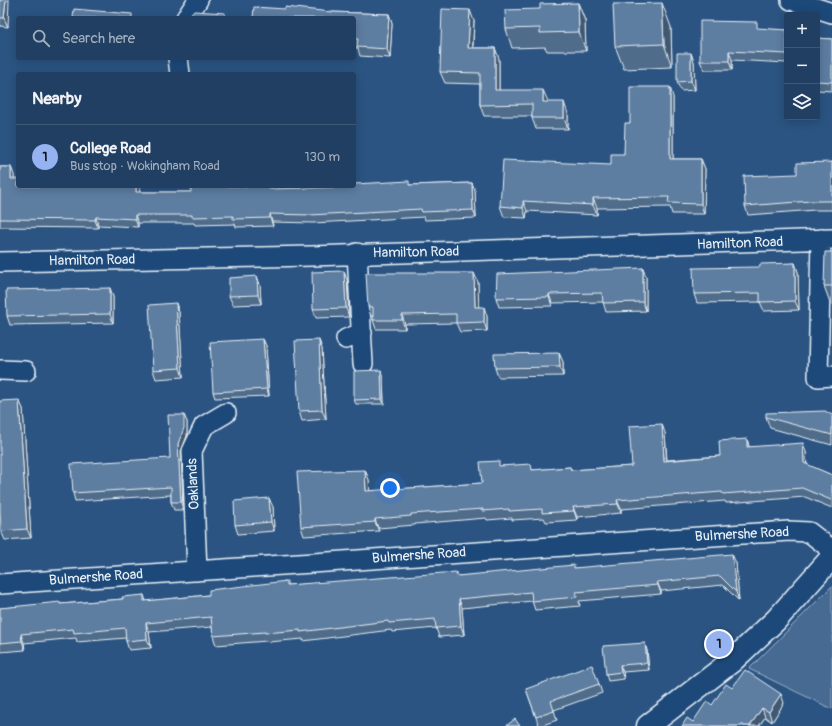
<!DOCTYPE html>
<meta charset="utf-8">
<style>
:root{--surface:#203f62;--page:#2d4a6b;--text:#f1f3f6;--muted:#a2afbe;--line:#3d5877;--accent:#95b2f1}
body{margin:0;font-family:Pangolin,sans-serif;background:var(--page);color:var(--text)}
.controls{position:absolute;right:12px;top:12px;display:grid;overflow:hidden;border-radius:4px;box-shadow:0 2px 10px #0003}
.controls button{width:36px;height:36px;display:grid;place-items:center;padding:0;border:0;border-bottom:1px solid var(--line);background:var(--surface);color:var(--text);font:20px sans-serif}
.you{position:absolute;left:390px;top:488px;width:14px;height:14px;margin:-10px;border:3px solid #fff;border-radius:50%;background:#1a73e8;box-shadow:0 0 0 6px #1a73e833}
.badge{display:grid;place-items:center;width:26px;height:26px;border-radius:50%;background:var(--accent);color:#111;font-size:13px;font-weight:700}
.pin{position:absolute;translate:-50% -50%;border:2px solid #fff;box-shadow:0 1px 4px #0006}
.list{margin:0;padding:0;list-style:none}
h2{display:flex;justify-content:space-between;align-items:center;height:52px;margin:0;padding:0 16px;font-size:17px}
h2 small{font-size:13px;font-weight:400;color:var(--muted)}
.list li{display:grid;grid-template-columns:26px 1fr auto;gap:12px;align-items:center;box-sizing:border-box;height:64px;padding:0 16px;border-top:1px solid var(--line)}
.list b{display:block;font-size:15px;white-space:nowrap}
.list p{margin:0;font-size:13px;white-space:nowrap;color:var(--muted)}
.list em{font-size:13px;font-style:normal;color:var(--muted)}
.icon{flex:none;width:22px;height:22px;fill:none;stroke:currentColor;stroke-width:2;stroke-linecap:round;stroke-linejoin:round}
.map{position:relative;flex:none;width:832px;height:726px;overflow:hidden}
.search{position:absolute;background:var(--surface);box-shadow:0 2px 10px #0003;left:16px;top:16px;width:340px;height:44px;display:flex;align-items:center;gap:10px;box-sizing:border-box;padding:0 14px;border-radius:4px;color:var(--muted);font-size:15px}
.panel{position:absolute;background:var(--surface);box-shadow:0 2px 10px #0003;left:16px;top:72px;width:340px;height:116px;border-radius:4px}
.map>svg:first-child{display:block}
</style>
<div class="map">
<svg width="832" height="726" viewBox="0 0 832 726">
<rect width="100%" height="100%" fill="#2b5482"/>
<filter id="ink" filterUnits="userSpaceOnUse"><feTurbulence type="fractalNoise" baseFrequency=".025" numOctaves="2"/><feDisplacementMap in="SourceGraphic" scale="8" xChannelSelector="R" yChannelSelector="G"/><feConvolveMatrix kernelMatrix="1 2 1 2 8 2 1 2 1" color-interpolation-filters="sRGB"/></filter>
<g filter="url(#ink)">
<!-- green -->
<path fill="#476b93" stroke="#98aec6" d="M832 586V709L749 669Z"/>
<g fill="none" stroke-linecap="round" stroke-linejoin="round">
<!-- street casing -->
<g stroke="#e8f1f8" stroke-width="22">
<path id="street" d="M791 0 832 13
M186 18 198 0
M178 58 180 74
M821 239 818 377 832 376
M357 253 363 364
M0 262 312 256 832 239
M346 339 362 333
M0 370 26 371
M197 571 192 451 204 426 226 413
M0 584 789 531 809 532 832 550"/>
</g>
<!-- primary casing -->
<g stroke="#e8f1f8" stroke-width="25">
<path id="primary" d="M648 726 732 661 776 620 832 557"/>
</g>
<!-- street -->
<use href="#street" stroke="#1f4a7a" stroke-width="19"/>
<!-- primary -->
<use href="#primary" stroke="#1f4a7a" stroke-width="22"/>
</g>
<!-- wall -->
<path fill="#506c8a" stroke="#e8f1f8" d="M0 0 8 27 0 26Z
M578 3 585 21 586 51H547L545 47 512 48 506 29 540 9Z
M331 12 389 14 392 24 390 58 360 56 358 48H354V18Z
M474 21 473 48H495L499 59V90L548 101V102L568 114V129H536L532 118V116H484L480 105V84L445 83 440 72Z
M671 27 672 67 624 69 615 46Z
M760 29 787 30V63L732 60V70H704L700 61Z
M817 38 832 39V91L817 90Z
M691 53 694 62 695 90 681 91 677 82Z
M673 97V159H701L705 169 704 214H672L670 207 597 208V215L527 211 526 218 504 217 500 206 611 165 624 154 630 123Z
M832 162V210H815L748 215 745 206 797 174Z
M0 167H11L14 175V179L18 186H140L139 192H191L472 183 475 191 476 218 425 220 424 217 313 223 272 222 273 226 236 227 235 224 195 225 194 223H138V227L98 225V228L0 227Z
M832 252V305H831L824 286Z
M795 263 798 272 799 310 764 311 760 302 697 303 694 294 760 267Z
M643 268 646 277V311L606 312 603 302 552 303V306L499 307 496 298Z
M257 276 260 285 261 304 233 305 229 296Z
M347 280 349 317 316 318 313 309Z
M478 282V307L487 316V331L460 332 456 323 405 324V329H376L373 320V316H371L368 307Z
M110 288 113 297V323L10 325 7 316Z
M179 312 183 377 156 379 153 370Z
M263 339 266 346 269 396 215 398 213 392Z
M319 340 322 349 326 419 302 421 299 411Z
M559 353 563 362V376L498 377 495 368Z
M383 375 384 404H356L354 400Z
M19 400 23 409 31 538 5 540 1 531Z
M184 415 187 422V436L181 451 183 510H174L171 502V495L75 501 73 493 170 458Z
M832 415V445L770 428 766 417Z
M665 433 667 460 720 456 747 439 749 447 806 452 807 465 832 475V508L805 497 726 503 725 501 621 509V513L577 517V520L546 522 544 518 512 520V518L487 520 486 518 415 524V525L378 528 379 531 304 536 301 527 365 470 369 480V491L482 483 501 466 534 470 570 467 572 470 632 466Z
M273 507 274 531 238 534 235 525Z
M736 563 739 601 723 585 661 591V594L579 601 580 606 535 610 532 601 462 608 464 635 439 637 436 628 392 632 391 630 303 641V639L268 642 267 641 216 645 213 636 212 627 149 632 151 648 129 650 126 641V638L77 642 76 638 24 643 25 650 0 652V608L61 604 123 599 144 595 146 601 209 595 288 585 458 576 575 568Z
M647 650 649 670 623 672 624 679 608 681 606 674Z
M599 684 602 693 554 710 557 720 540 726H539L526 689Z
M732 688 784 703 772 722 765 717 759 726H682L693 722 712 705Z"/>
<!-- shaded-wall -->
<path fill="#415871" stroke="#e8f1f8" d="M6 0H9L8 27 4 18Z
M578 3 585 21 586 51 579 32Z
M662 3 671 27 672 67 664 44Z
M470 10 474 21 472 59 468 48Z
M389 14 392 24 390 58 387 49Z
M495 48 499 59V101L495 90Z
M729 51 732 60V70L729 61Z
M691 53 694 62 695 90 691 81Z
M670 87 673 97V169L670 159Z
M543 90 548 101V114L543 102Z
M564 102 568 114V129L564 118Z
M701 159 705 169 704 214 701 204Z
M11 167 14 175V187L11 179Z
M472 183 475 191 476 218 473 210Z
M136 186H140L139 200 136 192Z
M269 186H272V198L269 189Z
M593 198 597 208V215L593 205Z
M523 201 527 211 526 218 523 208Z
M270 214 273 226 270 218Z
M135 215 138 223V227L135 219Z
M96 217 98 225V228L95 220Z
M795 263 798 272 799 310 795 301Z
M643 268 646 277V311L643 302Z
M344 271 347 280 349 317 346 308Z
M474 273 478 282 479 316 475 307Z
M257 276 260 285 261 304 258 295Z
M110 288 113 297V323L110 314Z
M549 294 552 303V306L549 297Z
M176 303 179 312 183 377 180 368Z
M484 307 487 316V331L484 322Z
M402 315 405 324V329L402 320Z
M263 339 266 346 269 396 267 389Z
M319 340 322 349 326 419 322 410Z
M559 353 563 362V376L560 367Z
M381 370 383 375 384 404 382 399Z
M19 400 23 409 31 538 27 529Z
M184 415 187 422V436L181 451 183 510 181 502 178 444Z
M662 424 665 433 667 470 664 461Z
M747 439 750 449 747 447Z
M803 443 806 452 807 473 804 463Z
M365 470 369 480 370 501 366 491Z
M269 498 273 507 274 531 271 522Z
M617 500 621 509V513L618 504Z
M573 507 577 517V520L574 511Z
M375 519 379 531 375 522Z
M732 554 736 563 739 601 736 592Z
M657 582 661 591V594Z
M459 599 462 608 464 635 461 626Z
M146 623 149 632 151 648 147 639Z
M21 634 24 643 25 650 22 641Z
M645 643 647 650 649 670 647 663Z
M620 665 623 672 624 679 621 672Z
M781 694 784 703 772 722 769 712Z
M762 708 765 717 759 726H750Z"/>
<!-- building -->
<path fill="#5d7da1" stroke="#e8f1f8" d="M0 0H6L4 18H0Z
M578 3 579 32 540 33V28L506 29 505 10 540 9V4Z
M662 3 664 44 615 46 613 4Z
M254 7 285 9V7L331 12 389 14 387 49 357 47 358 39H354V18H253Z
M74 9 132 14V18H73Z
M442 9 470 10 468 48H495V90H543V102H564V118H532V104L480 105V73L440 72Z
M194 11 225 13V18H188Z
M700 21 757 22V28L787 30V54L729 51V61H700Z
M817 38 832 39V82L817 81Z
M677 53H691V81L677 82Z
M630 87H670V159H701V204L668 203 669 197 593 198V205L523 201V208L500 206 503 160 611 165V154H624L625 123H630Z
M832 162V201H811L745 206 744 176 797 174V163Z
M0 167H11V179H18V186H136V192H191V186H269V189L349 187V186H354V184L409 181V185L472 183 473 210 422 212 421 209 310 215 270 214V218L233 219V216L192 217V215H135V219L96 217 95 220 0 219Z
M825 252H832V286H824Z
M795 263V301L760 302V293L694 294 693 268 760 267V264Z
M643 268V302L603 303 602 293 549 294V297L496 298 497 274Z
M344 271 346 308 313 309 312 272Z
M366 273H474L475 307H484V322L456 323V314L402 315V320H373V307H368Z
M257 276 258 295 229 296V278Z
M110 288V314L7 316 6 290Z
M176 303 180 368 153 370 149 305Z
M263 339 267 389 213 392 210 342Z
M319 340 322 410 299 411 295 341Z
M559 353 560 367 495 368 494 354Z
M381 370 382 399 354 400V371Z
M19 400 27 529 1 531 0 509V401Z
M825 411 832 415V435L766 417V413Z
M168 415H184V428L178 444 181 502H171V487L73 493 71 464 170 458Z
M662 424 664 461 720 456 719 441 747 439V447L803 443 804 463 832 475V497L831 500 802 488 723 494 722 492 617 500 618 504 573 507 574 511 542 513V509L509 511V509L483 511V509L411 514V516L375 519V522L301 527 297 472 365 470 366 491 482 483 480 462 499 461V466L531 464 532 470 570 467 571 470 632 466 629 426Z
M269 498 271 522 235 525 234 501Z
M732 554 736 592 720 576 657 582 658 585 576 592 577 597 532 601 531 592 459 599 461 626 436 628 435 619 389 623 388 621 300 632V630L265 633V632L213 636 211 617 146 623 147 639 126 641 125 628 74 633 73 629 21 634 22 641 0 643V608L60 602V604L123 599 122 597 144 595V601L209 595V590L287 581V585L456 572 457 576 574 565V568Z
M645 643 647 663 620 665 621 672 606 674 603 646Z
M592 665 599 684 551 701 554 711 536 717 526 689Z
M745 670 781 694 769 712 762 708 750 726H744L742 724 740 726H682L687 718 693 722 707 701 712 705 726 684 732 688Z
M515 719 520 726H506Z"/>
</g>
<g text-anchor="middle" dominant-baseline="central" stroke-width="3.5" stroke-linejoin="round" paint-order="stroke">
<!-- street labels -->
<g font-size="14" fill="#e8f1f8" stroke="#1f4a7a">
<text transform="translate(740 243) rotate(-2)">Hamilton Road</text>
<text transform="translate(416 252) rotate(-1)">Hamilton Road</text>
<text transform="translate(92 260) rotate(-1)">Hamilton Road</text>
<text transform="translate(193 484) rotate(-93)">Oaklands</text>
<text transform="translate(742 534) rotate(-3)">Bulmershe Road</text>
<text transform="translate(419 555) rotate(-4)">Bulmershe Road</text>
<text transform="translate(96 577) rotate(-4)">Bulmershe Road</text>
</g>
</g>
</svg>
<div class="controls">
<button>+</button>
<button>−</button>
<button><svg class="icon" aria-label="layers" viewBox="0 0 24 24"><path d="M12 4l9 5-9 5-9-5zM3 14l9 5 9-5"/></svg></button>
</div>
<div class="you"></div>
<div class="pin badge" style="left:719px;top:644px">1</div>
<div class="search"><svg class="icon" aria-label="search" viewBox="0 0 24 24"><circle cx="10" cy="10" r="6"/><path d="M15 15l6 6"/></svg>Search here</div>
<section class="panel">
<h2>Nearby<small></small></h2>
<ul class="list">
<li><span class="badge">1</span><div><b>College Road</b><p>Bus stop · Wokingham Road</p></div><em>130 m</em></li>
</ul>
</section>
</div>
